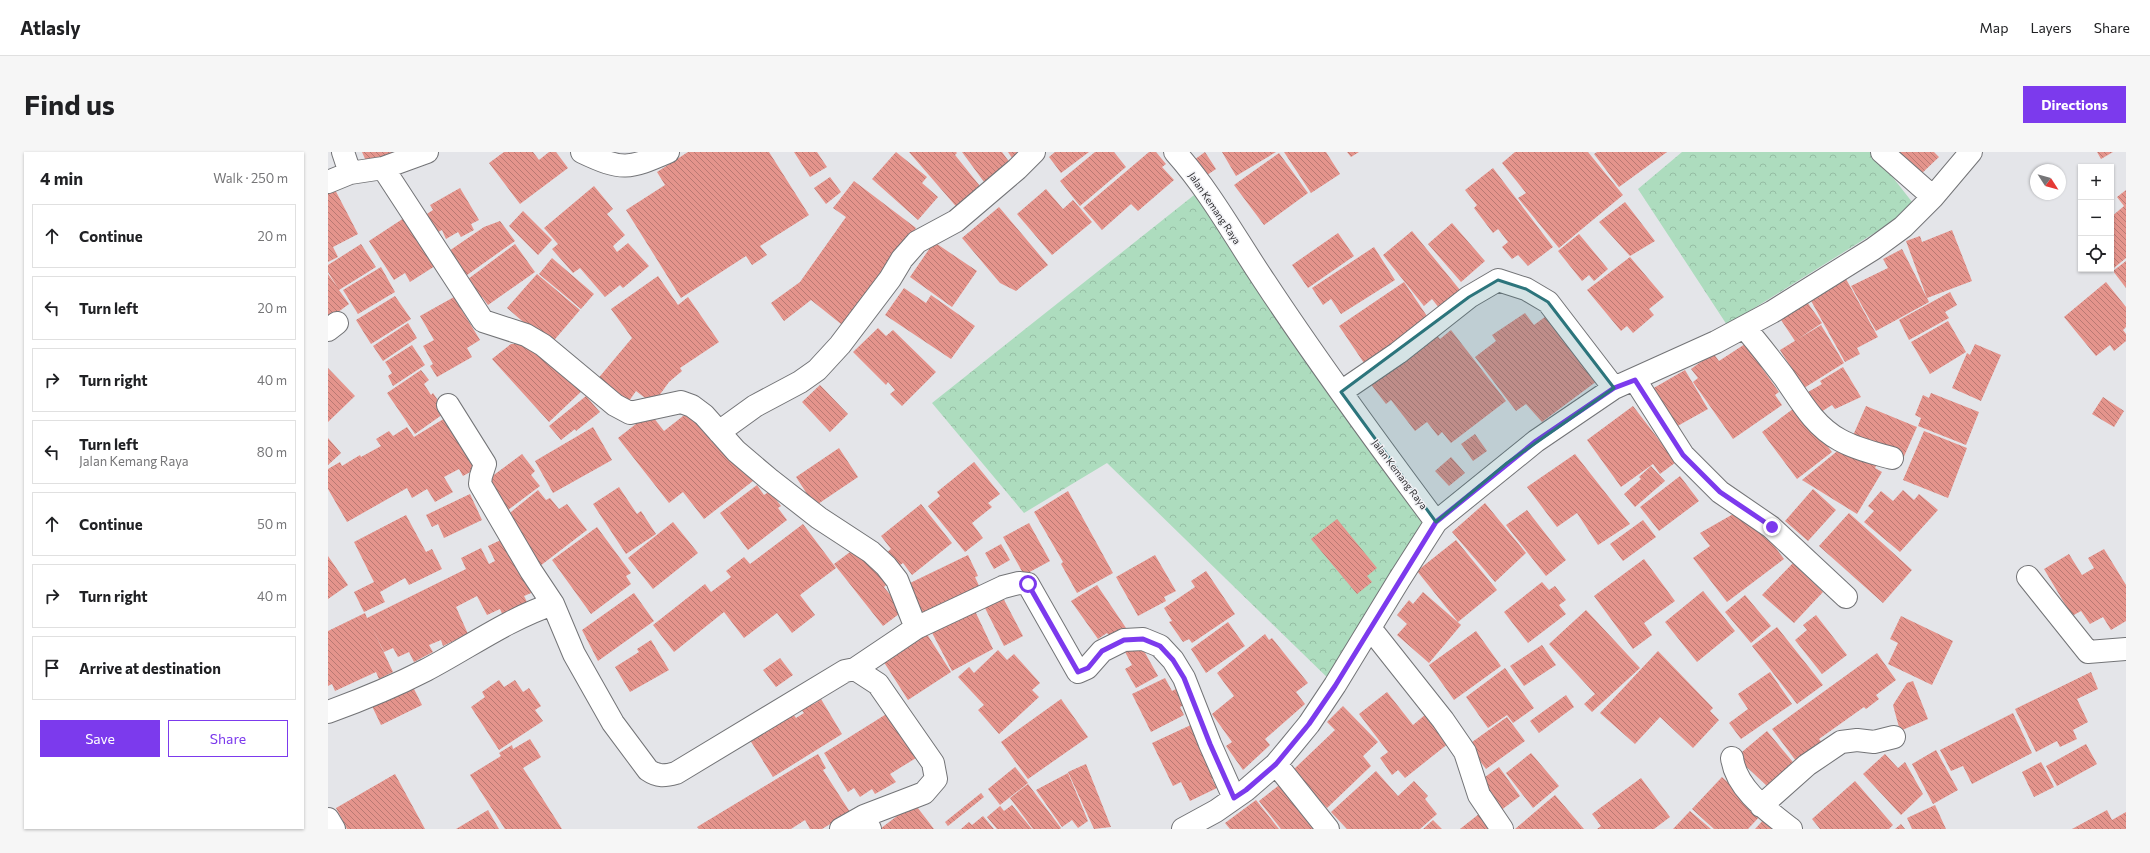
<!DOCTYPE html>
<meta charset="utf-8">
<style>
:root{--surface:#fff;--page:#f6f6f6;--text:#202124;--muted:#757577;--line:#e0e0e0;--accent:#7c3aed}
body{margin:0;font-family:Commissioner,sans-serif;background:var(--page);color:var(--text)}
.controls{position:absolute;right:12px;top:12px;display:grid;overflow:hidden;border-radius:0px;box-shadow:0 1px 3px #0004}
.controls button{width:36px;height:36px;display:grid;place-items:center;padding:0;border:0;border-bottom:1px solid var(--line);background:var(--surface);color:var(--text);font:20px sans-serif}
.compass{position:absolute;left:1702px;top:12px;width:36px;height:36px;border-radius:50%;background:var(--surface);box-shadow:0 1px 3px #0004;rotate:126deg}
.stop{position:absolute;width:12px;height:12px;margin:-9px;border:3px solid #7c3aed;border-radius:50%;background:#fff}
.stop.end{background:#7c3aed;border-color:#fff;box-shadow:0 1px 4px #0008}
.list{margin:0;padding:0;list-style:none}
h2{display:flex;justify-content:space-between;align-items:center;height:52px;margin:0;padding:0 16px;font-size:17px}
h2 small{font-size:13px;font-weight:400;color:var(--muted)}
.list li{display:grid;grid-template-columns:26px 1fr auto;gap:12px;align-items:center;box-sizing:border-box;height:64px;margin:0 8px 8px;padding:0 8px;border:1px solid var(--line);border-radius:0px}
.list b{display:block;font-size:15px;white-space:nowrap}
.list p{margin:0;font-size:13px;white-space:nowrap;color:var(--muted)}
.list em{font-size:13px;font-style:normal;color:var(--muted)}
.actions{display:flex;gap:8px;padding:12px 16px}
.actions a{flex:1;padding:9px 0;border:1px solid var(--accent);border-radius:0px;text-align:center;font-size:14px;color:var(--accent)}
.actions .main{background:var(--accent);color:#fff}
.icon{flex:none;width:22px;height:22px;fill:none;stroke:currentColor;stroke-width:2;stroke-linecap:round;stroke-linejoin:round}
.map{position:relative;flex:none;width:1798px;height:677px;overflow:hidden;border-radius:0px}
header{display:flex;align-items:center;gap:24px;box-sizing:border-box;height:56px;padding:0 20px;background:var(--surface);border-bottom:1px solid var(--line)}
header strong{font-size:19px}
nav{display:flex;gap:22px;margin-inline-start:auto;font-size:14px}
.intro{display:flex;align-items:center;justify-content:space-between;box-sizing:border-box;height:96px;padding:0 24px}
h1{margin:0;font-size:28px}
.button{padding:10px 18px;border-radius:0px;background:var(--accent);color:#fff;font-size:14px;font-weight:700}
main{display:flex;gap:24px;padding:0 24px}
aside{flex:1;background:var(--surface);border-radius:0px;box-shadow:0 1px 3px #0004}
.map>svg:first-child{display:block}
</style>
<header>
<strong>Atlasly</strong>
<nav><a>Map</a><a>Layers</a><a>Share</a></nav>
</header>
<div class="intro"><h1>Find us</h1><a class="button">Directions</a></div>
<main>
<aside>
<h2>4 min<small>Walk · 250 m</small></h2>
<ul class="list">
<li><svg class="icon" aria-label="ahead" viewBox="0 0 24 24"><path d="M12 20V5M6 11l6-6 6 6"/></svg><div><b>Continue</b></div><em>20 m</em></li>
<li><svg class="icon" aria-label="left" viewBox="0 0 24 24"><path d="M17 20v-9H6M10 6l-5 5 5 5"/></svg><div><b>Turn left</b></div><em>20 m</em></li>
<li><svg class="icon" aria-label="right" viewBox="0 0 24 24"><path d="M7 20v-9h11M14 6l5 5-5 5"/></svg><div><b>Turn right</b></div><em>40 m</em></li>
<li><svg class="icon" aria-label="left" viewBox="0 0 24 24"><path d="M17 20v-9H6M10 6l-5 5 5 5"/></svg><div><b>Turn left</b><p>Jalan Kemang Raya</p></div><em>80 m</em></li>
<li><svg class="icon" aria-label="ahead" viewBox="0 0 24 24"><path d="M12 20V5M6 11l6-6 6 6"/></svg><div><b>Continue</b></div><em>50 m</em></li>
<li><svg class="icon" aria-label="right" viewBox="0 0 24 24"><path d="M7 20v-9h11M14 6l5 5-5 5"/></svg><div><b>Turn right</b></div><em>40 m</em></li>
<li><svg class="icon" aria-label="arrive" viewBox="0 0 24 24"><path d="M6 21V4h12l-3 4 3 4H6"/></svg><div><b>Arrive at destination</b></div></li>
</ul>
<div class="actions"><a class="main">Save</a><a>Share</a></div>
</aside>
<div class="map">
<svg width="1798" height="677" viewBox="0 0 1798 677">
<defs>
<pattern id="forest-crowns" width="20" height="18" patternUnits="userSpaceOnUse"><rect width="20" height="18" fill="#addcbe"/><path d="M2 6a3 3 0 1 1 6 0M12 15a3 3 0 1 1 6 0" fill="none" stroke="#95bda4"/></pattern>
<pattern id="building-back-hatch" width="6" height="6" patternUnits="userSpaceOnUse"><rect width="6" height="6" fill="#e4948c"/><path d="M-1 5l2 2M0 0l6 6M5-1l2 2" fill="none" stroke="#b97973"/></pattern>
</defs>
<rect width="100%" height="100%" fill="#e4e5e9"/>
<!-- forest -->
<path fill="url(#forest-crowns)" d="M1354 0H1545L1588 55 1399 173 1310 37Z
M875 36 1108 370 1007 533 779 311 696 361 604 251Z"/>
<!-- building -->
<path fill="url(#building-back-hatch)" d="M34 0H71L58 6 38 9Z
M176 0H205L211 8 221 0H228L240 16 192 52 161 11Z
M360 0H441L481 63 432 94 439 103 424 113 418 104 353 146 298 58 337 33 329 20Z
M466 0H489L499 15 482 25Z
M568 0 599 25 594 31 610 45 590 68 544 27Z
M581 0H628L629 1 627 3 656 39 632 59Z
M634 0H674L685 15 659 34Z
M680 0H693L684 6Z
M727 0H761L733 21 721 5Z
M767 0H786L798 15 752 54 732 29Z
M821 0H828L838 12 834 15 846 28 810 59 803 52 774 78 755 56Z
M877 0 888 17 876 25 866 8Z
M894 0H948L908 24Z
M956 0H998L1012 22 983 41Z
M1019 0H1031L1023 5Z
M1187 0H1260L1295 43 1231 96 1190 46 1198 41 1174 11Z
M1269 0H1339L1291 35 1266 2Z
M1571 0H1606L1611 5 1592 23Z
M1769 0H1785L1773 7Z
M951 1 980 41 936 73 906 33Z
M1165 16 1225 95 1200 114 1190 103 1184 107 1174 95 1180 90 1170 77 1165 81 1146 56 1149 53 1137 38Z
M502 25 513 40 498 52 486 36Z
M526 29 588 76 518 176 483 148 456 169 443 151 472 130 518 65 505 56Z
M3 30 30 82 5 95 10 105 0 110V32Z
M266 34 285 57 279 62 297 83 285 94 289 100 300 91 321 114 295 136 292 133 277 145 252 116 245 121 224 97 230 92 216 76Z
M132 36 151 68 143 72 146 78 133 85 130 80 118 87 114 78 101 85 91 67 105 58 102 53Z
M718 37 735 57 745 48 764 70 724 103 689 62Z
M1798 38V106L1781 120 1779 117H1783V65L1796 54 1789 45Z
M1297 50 1327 89 1302 104 1271 70Z
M671 55 720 113 688 139 672 131 634 86Z
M195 59 224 88 210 103 181 74Z
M76 66 107 114 82 130 77 121 66 128 41 89Z
M172 69 187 89 132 128 121 99 156 75Z
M1124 71 1157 109 1133 130 1100 92Z
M1624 78 1644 129 1599 146 1578 89 1592 84 1594 90Z
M1084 79 1132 138 1111 156 1104 147 1096 154 1055 103Z
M1010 81 1026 104 980 136 964 113Z
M1251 82 1280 117 1266 129 1261 123 1254 129 1230 99Z
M606 90 649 119 624 155 582 125Z
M33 92 48 115 11 138 21 152 2 166 0 163V122L10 136 0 120V113Z
M187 92 207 120 160 153 154 145 150 148 136 130Z
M1046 95 1067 128 1013 162 1003 147 995 153 984 136Z
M1574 97 1601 150 1548 179 1523 134 1560 116 1555 107Z
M1302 105 1336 145 1321 157 1326 163 1305 181 1299 174 1293 179 1259 138Z
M224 106 266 142 253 157 211 122Z
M1798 109V136L1785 119Z
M53 115 67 140 30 162 15 138Z
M209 122 252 158 222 193 179 156Z
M330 124 350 153 360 145 391 190 352 216 354 219 341 230 325 252 308 239 299 252 268 229 304 186 283 157Z
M1518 127 1550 185 1529 196 1532 202 1517 210 1482 147Z
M1076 130 1101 167 1036 211 1011 174Z
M1778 130 1798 155V175L1795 178 1798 182V189L1786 199 1782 193 1768 204 1736 165Z
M576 136 598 151 603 143 647 174 623 207 557 163Z
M1622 140 1629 153 1617 160 1621 166 1581 188 1571 168Z
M67 144 83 167 43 192 28 168Z
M126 145 152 188 139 196 144 205 109 225 102 214 105 212 95 194 106 188 92 164Z
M1479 150 1494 171 1467 189 1453 168Z
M1225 159 1269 229 1214 270 1198 252 1188 259 1147 205 1168 189 1164 183 1197 161 1206 173Z
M1620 169 1638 200 1602 222 1583 190Z
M80 171 89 186 55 209 45 194Z
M1493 173 1516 211 1476 236 1452 198Z
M550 176 558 184 565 178 608 220 574 254 562 242 567 238 560 230 558 233 525 200Z
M1123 178 1178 249 1123 291 1114 280 1110 284 1099 270 1087 279 1063 248 1058 252 1041 230 1106 180 1112 187Z
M183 192H202L225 216 228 214 257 236 221 270 164 207Z
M1417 192 1451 240 1447 243 1454 253 1405 287 1365 230 1370 226 1363 217 1385 201 1391 209Z
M1647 192 1673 203 1653 249 1624 236 1639 201 1642 203Z
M84 193 97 213 65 234 60 224 64 221 57 210Z
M1515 215 1533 245 1507 257 1504 253 1493 260 1480 240 1494 232 1492 229Z
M0 216 27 244 0 270Z
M93 218 101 228 96 232 103 243 105 241 118 260 87 282 59 241Z
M1357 218 1380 257 1346 276 1324 237Z
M492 233 520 262 502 280 474 250Z
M1603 241 1651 260 1638 293 1590 274 1593 266 1587 263 1595 243 1601 246Z
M258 244 272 260 248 279 247 277 233 288 221 274Z
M1775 245 1796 259 1786 275 1764 262Z
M1305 254 1348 310 1332 322 1325 312 1293 335 1259 288Z
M1469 254 1504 300 1469 327 1434 280Z
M1538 254 1589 275 1574 309 1523 288Z
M364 257 403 301 425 329 376 367 355 340 341 351 290 286 322 261 336 279Z
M122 263 153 314 135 324 131 317 116 325 125 340 107 350 99 337 84 346 79 336 19 370 0 337V317L12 310 14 314 32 303 33 305 53 294 48 287 61 279 65 284 79 275 86 285Z
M265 275 284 308 225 341 207 309Z
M1596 279 1639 296 1620 346 1575 328Z
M1147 282 1159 299 1145 309 1133 292Z
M0 286 13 301 0 313Z
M511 296 530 325 487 354 468 325Z
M1513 296 1549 312 1547 316 1554 320 1529 362 1474 328Z
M194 302 207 319 203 323 212 334 176 361 155 331Z
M1247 302 1302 372 1270 393 1249 361 1229 375 1199 335Z
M1123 305 1137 321 1121 334 1107 319Z
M646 310 672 342 660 351 664 355 644 371 655 386 637 400 600 354 612 344 609 340Z
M1323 314 1337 329 1307 355 1296 342 1313 327 1311 325Z
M1352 324 1371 349 1331 379 1312 355Z
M429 333 436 343 442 339 453 354 450 356 459 368 420 398 392 361Z
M291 335 309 362 313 359 328 382 298 402 265 352Z
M1485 337 1508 358 1480 389 1457 369Z
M210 338 218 348 222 346 231 357 239 352 259 378 212 414 178 364Z
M1575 338 1586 348 1591 342 1610 358 1572 400 1536 370 1546 359 1540 354 1553 339 1565 349Z
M740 339 785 421 749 441 733 412 735 410 706 360Z
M142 342 154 368 116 386 110 372 104 375 98 363Z
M1157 351 1198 401 1167 430 1124 380Z
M593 352 624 391 584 423 575 411 569 415 558 401 563 397 553 384Z
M1199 358 1238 408 1218 424 1178 373Z
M1407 361 1427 368 1456 407 1399 450 1365 406 1382 394 1372 381Z
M1521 361 1584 418 1555 451 1491 394Z
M78 363 98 400 104 397 114 417 81 433 77 426 52 440 57 450 36 460 26 440 46 430 26 390Z
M1009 367 1049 416 1039 424 1044 430 1029 442 983 387Z
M1315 368 1328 385 1295 409 1282 392Z
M345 370 370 401 325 437 300 406Z
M701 371 722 409 696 423 675 385Z
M475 372 508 416 472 443 487 463 464 481 449 461 416 486 396 460 346 500 325 473 377 432 383 440 403 425 398 419 416 405 422 412Z
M269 375 303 421 298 424 303 432 263 462 224 408Z
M177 386 208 439 196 444 200 452 175 464 172 457 159 463 149 444 128 455 140 482 115 494 113 488 101 493 105 500 86 510 81 500 70 505 65 496 56 500 43 473 65 520 51 527 48 520 7 539 4 532 0 534V479L37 461 39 466 138 417 133 406 153 396 161 412 167 409 160 394Z
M1128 388 1169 438 1130 470 1089 419Z
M673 392 682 408 666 417 657 401Z
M1776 397 1798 433V469L1783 478 1775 465 1762 472 1753 459 1744 464 1716 417 1741 402 1754 423 1766 416 1760 406Z
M522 400 543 412 559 432 556 435 575 459 555 474 506 412Z
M640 403 650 424 647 425 652 436 596 463 580 432Z
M827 403 848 439 836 445 838 449 810 464 788 425Z
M0 404 20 433 0 447Z
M1316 407 1347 449 1316 471 1324 483 1305 497 1266 444Z
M1465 411 1495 440 1466 471 1434 443Z
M878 419 907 462 864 491 861 487 855 490 841 470 844 469 836 456 867 435 863 429Z
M1214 430 1221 438 1227 434 1238 448 1231 453 1238 462 1200 491 1176 460Z
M769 433 798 476 783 486 779 481 770 487 743 449Z
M1375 439 1407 479 1369 510 1337 470Z
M1095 440 1133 473 1101 511 1069 483 1079 472 1069 463 1081 448 1085 452Z
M306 441 326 469 270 509 254 478Z
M673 442 695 484 676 494 655 452Z
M1417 443 1443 474 1423 491 1397 460Z
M1258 458 1312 516 1264 560 1256 552 1267 542 1221 492Z
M647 459 665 497 624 519 601 475Z
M1488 463 1519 503 1494 522 1467 488 1479 478 1475 473Z
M1573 464 1625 489 1604 533 1560 512 1570 491 1562 487Z
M900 470 917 494 878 521 863 497Z
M1449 475 1495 533 1469 552 1424 494Z
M597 479 623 520 580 548 552 504Z
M1148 479 1173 514 1126 548 1101 513Z
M937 482 941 488 944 486 980 531 968 540 977 552 937 587 942 593 915 618 898 594 904 590 884 562 906 544 889 521Z
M323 488 341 518 302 540 287 515 311 500 309 497Z
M811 490 830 524 808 536 797 517 804 513 796 498Z
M1214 493 1228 513 1196 534 1182 514Z
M670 498 679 508 686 502 712 531 704 538 711 545 671 582 650 558 656 553 630 525 641 515 646 521Z
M1330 499 1385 556 1382 559 1391 568 1365 596 1332 565 1307 592 1272 561Z
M1549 501 1568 528 1548 543 1551 547 1538 557 1536 555 1491 587 1497 594 1471 613 1444 577Z
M452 506 465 523 448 535 435 518Z
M1177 516 1206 556 1185 571 1179 563 1160 576 1138 545Z
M1442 520 1464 552 1413 587 1401 571 1420 557 1410 542Z
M1763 520 1770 537 1749 547 1760 570 1745 578 1749 587 1732 595 1729 589 1708 600 1687 557Z
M837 526 844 539 852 535 860 551 852 555 856 563 823 580 804 542Z
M171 528 176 535 187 528 195 540 201 536 213 554 207 558 215 569 171 598 143 555 157 545 154 540Z
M1585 529 1600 567 1572 579 1565 553 1579 531Z
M84 533 94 553 53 573 43 552Z
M1059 540 1085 573 1098 562 1121 591 1077 626 1070 618 1064 623 1052 606 1060 600 1031 562Z
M1238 543 1246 555 1211 581 1202 569Z
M493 547 514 582 445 625 420 585 463 559 468 566 476 561 472 556 484 548 486 552Z
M733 547 760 585 700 627 673 590Z
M1015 554 1050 590 1035 604 1043 614 999 656 964 619 1007 578 999 570Z
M560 561 588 606 562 622 568 630 547 642 544 637 532 645 526 636 520 640 496 601Z
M1685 561 1704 601 1644 632 1635 614 1623 619 1612 598Z
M1179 565 1197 589 1158 617 1140 593Z
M865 572 890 624 884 627 889 636 862 649 853 630 845 634 824 591Z
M1439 579 1469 615 1439 634 1408 605Z
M202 587 213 605 195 616 234 677H177L142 623 173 604 171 601 184 593 185 597Z
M1758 592 1769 612 1729 634 1718 614Z
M1608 598 1630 638 1605 652 1584 612Z
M1203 601 1231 634 1205 656 1178 621Z
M490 602 498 616 495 618 522 660 494 677H482L477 668 463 677H371L369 675Z
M1557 602 1570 616 1577 610 1595 642 1573 663 1535 622Z
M1713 610 1726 635 1706 645 1694 620Z
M758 612 783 675 766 677 740 620Z
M687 615 700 631 672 653 660 637Z
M1171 615 1192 644 1172 659 1150 630Z
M1048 619 1070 644 1086 629 1100 644 1097 647 1109 662 1092 677H1019L1003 660Z
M740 621 760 669 750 676 744 668 734 675 708 638Z
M67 622 97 677H19L8 656Z
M1394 625 1434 662 1420 677H1386L1364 657Z
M1313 626 1342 665 1326 677H1269L1273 674 1264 662Z
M959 627 998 677H953L931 649Z
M1527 629 1565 673 1561 677H1492L1484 667Z
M700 632 733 676 732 677H705L682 646Z
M653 641 656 645 620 674 617 670Z
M1227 643 1256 677H1187Z
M928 648 951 677H902L897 671Z
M586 651 606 677H552Z
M684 653 704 677H669L659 665 672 654 676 659Z
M1607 653 1618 677H1584L1579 666Z
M160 658 171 677H128Z
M1156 658 1171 677H1132Z
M1779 658 1784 668 1798 660V677H1744Z
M1362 659 1383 677H1345Z
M655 664 666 677H633L641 670 644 673Z
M1436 667 1450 677H1427Z
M1105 668 1114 677H1095Z
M1573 672 1577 677H1567Z"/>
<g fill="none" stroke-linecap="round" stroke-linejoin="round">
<!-- minor casing -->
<g stroke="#737477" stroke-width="24">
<path id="minor" d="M15 0 22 21
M254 0C294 19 301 17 340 0
M847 0C882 39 908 87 937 130 991 212 1049 291 1108 370
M1554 0 1605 45
M55 16 155 169 198 183 215 193 287 253 302 261 353 250 364 254 376 263 408 299 441 327 491 366 543 400 558 414 569 428 588 476
M0 30 22 21 55 16 99 0
M1416 175C1430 191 1443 208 1456 225 1472 248 1486 274 1512 288 1528 297 1546 301 1564 306
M0 178 9 171
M1307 228 1355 303 1392 340 1443 375 1518 445
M1013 240 1070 201 1141 145 1170 128 1198 137 1220 150 1286 236
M120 253 157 312 153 324 152 332 203 419 225 452 246 502 285 571 320 618C330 625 337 624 348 621L517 519 527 517 550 532 605 611 608 627 596 641 536 664 542 677
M391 280 427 254 472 230 489 218 512 193 562 127 574 107 589 90 628 69 689 17 706 0
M1700 425 1760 500 1798 497
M1042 476 1115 568 1137 600 1151 643 1174 677
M527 517 588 476 675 435 691 431 700 432 750 520 759 516 774 499 796 488 815 487 832 494 845 508 856 526 882 592 906 646
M0 560C33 548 67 534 98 518 140 496 180 467 225 452
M1404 606C1408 637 1440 659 1463 677
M948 612 1000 677
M1433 654 1479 613 1513 590 1529 588 1546 590 1566 585
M0 667 6 677
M513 677 536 664
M855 677 888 659 918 638 948 612 963 594 981 572 1007 533 1071 428 1108 370 1208 289 1286 236 1388 190 1444 160 1545 97 1575 75 1605 45 1643 0"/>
</g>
<!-- minor -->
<use href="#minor" stroke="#fff" stroke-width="22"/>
</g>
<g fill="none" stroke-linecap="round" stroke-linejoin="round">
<!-- route -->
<path stroke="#7c3aed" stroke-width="5" d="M700 432 750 520 760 516 774 499 796 488 815 487 832 494 845 508 856 526 882 592 906 646 918 638 948 612 981 572 1007 534 1108 370 1208 289 1286 236 1307 228 1355 303 1392 340 1444 375"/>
</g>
<!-- marked area -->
<path fill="#2c757c" fill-opacity="0.2" stroke="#2c757c" stroke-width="3" stroke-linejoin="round" d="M1170 128 1198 137 1220 150 1286 236 1179 311 1108 370 1013 240 1141 145Z"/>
<g text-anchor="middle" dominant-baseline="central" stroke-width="3" stroke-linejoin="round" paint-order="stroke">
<!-- street labels -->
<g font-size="10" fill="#313133" stroke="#f2f2f6">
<text transform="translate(887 56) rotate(56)">Jalan Kemang Raya</text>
<text transform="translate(1072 322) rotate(53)">Jalan Kemang Raya</text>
</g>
</g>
</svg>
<div class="controls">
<button>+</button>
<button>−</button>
<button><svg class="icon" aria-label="locate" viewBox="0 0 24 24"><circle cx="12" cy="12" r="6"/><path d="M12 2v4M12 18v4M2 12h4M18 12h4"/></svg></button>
</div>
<svg class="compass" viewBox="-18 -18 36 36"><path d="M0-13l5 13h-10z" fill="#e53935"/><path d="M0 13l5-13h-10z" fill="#757577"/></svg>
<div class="stop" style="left:700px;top:432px"></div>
<div class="stop end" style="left:1444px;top:375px"></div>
</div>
</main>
